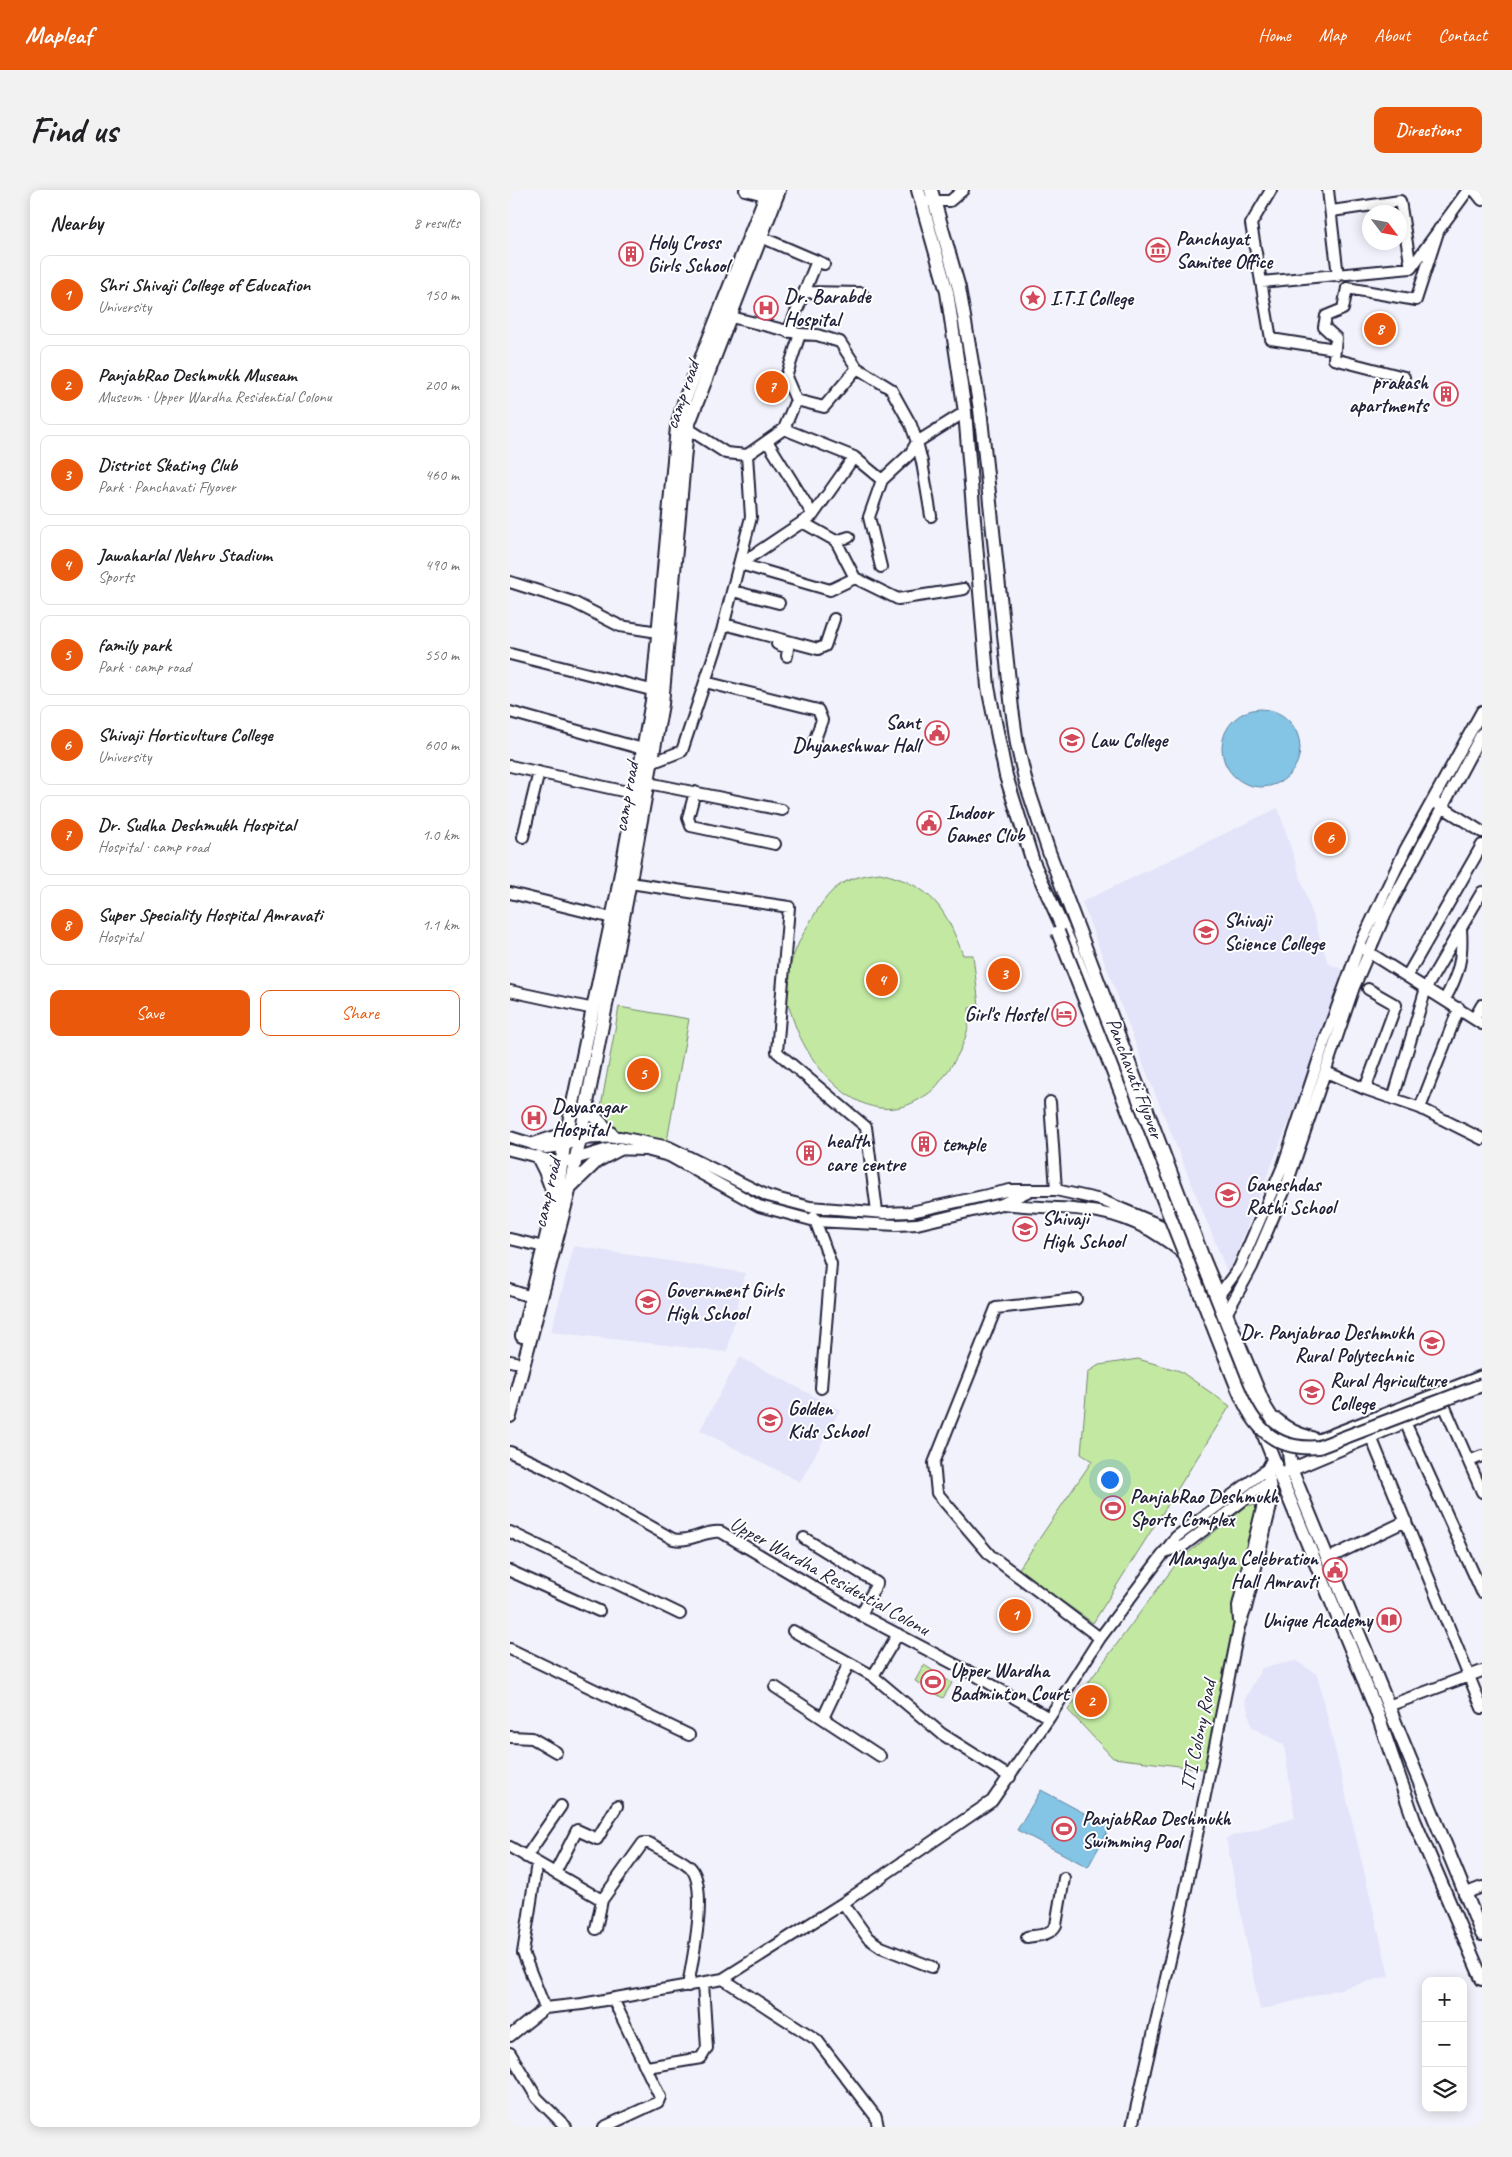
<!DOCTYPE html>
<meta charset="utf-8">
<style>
:root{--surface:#fff;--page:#f2f2f2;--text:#202124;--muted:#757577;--line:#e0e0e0;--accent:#ea580c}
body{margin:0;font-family:Caveat,sans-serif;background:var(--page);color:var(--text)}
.controls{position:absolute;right:15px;bottom:15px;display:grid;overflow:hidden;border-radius:10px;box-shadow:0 2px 12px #0003}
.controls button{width:45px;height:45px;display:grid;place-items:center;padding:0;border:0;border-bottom:1px solid var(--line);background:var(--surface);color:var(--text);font:25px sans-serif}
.compass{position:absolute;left:852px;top:15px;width:45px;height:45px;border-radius:50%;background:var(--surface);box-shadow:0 2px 12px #0003;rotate:122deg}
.you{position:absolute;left:599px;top:1289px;width:18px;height:18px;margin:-12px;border:4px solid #fff;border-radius:50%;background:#1a73e8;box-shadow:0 0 0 8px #1a73e833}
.badge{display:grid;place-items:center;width:32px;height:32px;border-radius:50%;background:var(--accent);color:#fff;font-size:16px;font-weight:700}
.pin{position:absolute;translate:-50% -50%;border:2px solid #fff;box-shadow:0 1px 5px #0006}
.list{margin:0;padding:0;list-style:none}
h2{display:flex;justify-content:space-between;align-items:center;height:65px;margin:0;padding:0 20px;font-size:21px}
h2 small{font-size:16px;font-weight:400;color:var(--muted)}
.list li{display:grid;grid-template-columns:32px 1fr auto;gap:15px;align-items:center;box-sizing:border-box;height:80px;margin:0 10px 10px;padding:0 10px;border:1px solid var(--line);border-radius:10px}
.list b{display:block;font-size:19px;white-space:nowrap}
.list p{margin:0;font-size:16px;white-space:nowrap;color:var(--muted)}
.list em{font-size:16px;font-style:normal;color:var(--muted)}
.actions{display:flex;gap:10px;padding:15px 20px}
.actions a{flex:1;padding:11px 0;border:1px solid var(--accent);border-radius:10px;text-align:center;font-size:18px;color:var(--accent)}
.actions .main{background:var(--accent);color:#fff}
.icon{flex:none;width:28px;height:28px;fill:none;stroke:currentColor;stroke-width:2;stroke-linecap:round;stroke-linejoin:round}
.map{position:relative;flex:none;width:972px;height:1937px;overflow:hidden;border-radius:10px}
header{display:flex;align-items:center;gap:30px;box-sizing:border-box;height:70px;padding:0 25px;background:var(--accent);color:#fff}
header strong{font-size:24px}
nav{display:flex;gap:28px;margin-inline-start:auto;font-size:18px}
.intro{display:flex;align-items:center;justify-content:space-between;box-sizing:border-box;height:120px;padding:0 30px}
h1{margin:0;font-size:35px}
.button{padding:12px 22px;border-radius:10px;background:var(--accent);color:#fff;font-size:18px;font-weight:700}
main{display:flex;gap:30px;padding:0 30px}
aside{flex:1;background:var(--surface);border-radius:10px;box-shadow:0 2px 12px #0003}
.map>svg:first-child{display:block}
</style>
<header>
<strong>Mapleaf</strong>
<nav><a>Home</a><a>Map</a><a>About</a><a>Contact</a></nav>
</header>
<div class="intro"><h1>Find us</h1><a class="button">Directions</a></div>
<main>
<aside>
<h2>Nearby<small>8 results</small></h2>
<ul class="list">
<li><span class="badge">1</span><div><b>Shri Shivaji College of Education</b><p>University</p></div><em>150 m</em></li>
<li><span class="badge">2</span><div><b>PanjabRao Deshmukh Museam</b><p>Museum · Upper Wardha Residential Colonu</p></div><em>200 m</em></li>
<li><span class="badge">3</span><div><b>District Skating Club</b><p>Park · Panchavati Flyover</p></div><em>460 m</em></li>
<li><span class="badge">4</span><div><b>Jawaharlal Nehru Stadium</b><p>Sports</p></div><em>490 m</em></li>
<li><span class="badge">5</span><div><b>family park</b><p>Park · camp road</p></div><em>550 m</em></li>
<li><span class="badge">6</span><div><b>Shivaji Horticulture College</b><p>University</p></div><em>600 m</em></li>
<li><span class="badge">7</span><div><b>Dr. Sudha Deshmukh Hospital</b><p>Hospital · camp road</p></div><em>1.0 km</em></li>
<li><span class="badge">8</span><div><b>Super Speciality Hospital Amravati</b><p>Hospital</p></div><em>1.1 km</em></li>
</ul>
<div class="actions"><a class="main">Save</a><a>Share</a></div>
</aside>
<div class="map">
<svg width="972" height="1937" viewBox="0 0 972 1937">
<rect width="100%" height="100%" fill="#f2f2fc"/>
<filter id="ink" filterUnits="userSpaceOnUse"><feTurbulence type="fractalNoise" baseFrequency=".02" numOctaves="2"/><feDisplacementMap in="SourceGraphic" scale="10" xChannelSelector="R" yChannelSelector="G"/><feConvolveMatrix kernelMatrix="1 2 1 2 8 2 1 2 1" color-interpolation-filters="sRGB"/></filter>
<g filter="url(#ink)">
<!-- built -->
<path fill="#e3e3f9" d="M768 618 818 773 838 783 718 1084 634 876 572 712Z
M64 1056 235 1083 217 1162 41 1142Z
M230 1167 330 1220 290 1292 190 1240Z
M786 1471 807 1484 879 1786 750 1820 716 1648 785 1628 774 1555 742 1537 735 1509 752 1478Z"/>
<!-- green -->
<path fill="#c2e8a2" stroke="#72856e" d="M370 683C423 696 435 718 453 765H463L469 816 459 818C462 845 445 873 429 893 423 901 417 905 408 910 353 942 298 877 283 829 281 822 277 814 277 807 276 779 286 755 300 732 320 698 330 688 370 683Z
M109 817 179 829 157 951 87 939Z
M628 1169 670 1181 720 1216 583 1433 508 1380 582 1271 571 1264 578 1182 589 1175Z
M738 1315 747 1316 752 1323 694 1579 603 1568 558 1520 669 1370Z
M414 1475 442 1493 433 1508 405 1491Z"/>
<!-- water -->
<path fill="#84c4e4" stroke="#5d83a0" d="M712 558a39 39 0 1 1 78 0a39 39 0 1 1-78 0Z
M531 1600 600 1637 578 1677 507 1640Z"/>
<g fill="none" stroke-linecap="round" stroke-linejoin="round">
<!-- minor casing -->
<g stroke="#22223b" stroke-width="14">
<path id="minor" d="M235 0 263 7
M761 0 741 34 761 149 825 159
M818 0 828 86
M964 0 972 10
M418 11H440L453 0
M822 21 890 11 901 78
M251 47 314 74
M751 92 901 78 958 0
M295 102 352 103
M213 125 290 144 307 145 330 152 347 178 381 199 401 235 407 252 400 264 372 290 359 327 371 377
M278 142 307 71
M290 144 276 187 286 210 314 217 347 178
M894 187 824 169 826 148 814 137 816 126 833 119 837 98 906 110 929 39
M177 238 216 263 237 265 274 239 286 210
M274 239 344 267 372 290
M257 251 303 325
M421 326 412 272 407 252 455 222
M292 332 326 351 345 388 388 409 454 399
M326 351 339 347
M230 374 303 325 344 267
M230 374 320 400 345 388
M0 392 63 412 110 436 148 442
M223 401 269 413
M214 434 308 459 315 456 324 429
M267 454 278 458 277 466
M0 464 149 502
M195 492 308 520 312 530 304 552
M0 522 133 559
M141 573 172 561 212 441 241 327 237 265
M0 576 131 605
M138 593 272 620
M185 602 178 628 181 636 265 654
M926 613 972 642
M13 647 29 582
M120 693 279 717 267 862 356 937 367 1021
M0 703 102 728
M855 760 972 834
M897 786 972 655
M0 801 84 819
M935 809C949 784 953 767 951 739
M964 829 972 815
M816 882 855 899 910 918 972 949
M855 899 886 815 858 799
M883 909 916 798 972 702
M540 912 546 1000
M910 918 949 818
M0 947 36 958 54 956 70 949 110 947 159 957 258 1006 300 1017 375 1023 401 1022 500 1000H546L591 1010 650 1035 669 1048
M0 960 51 973 98 959 136 960 159 966 249 1016 305 1031 387 1035 407 1034 492 1014 519 1001
M493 1014C548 1021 587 1012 639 1040 652 1048 663 1054 674 1065
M304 1027 321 1074 311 1198
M0 1049 34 1057
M0 1100 21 1107
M566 1109 486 1118 424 1273 427 1303 480 1365 590 1448
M704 1109 709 1105 729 1078 773 976 815 850 849 757 895 660 972 521
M714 1128 742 1077 776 997 844 797 875 725 972 543
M0 1171 5 1172
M934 1215 972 1302
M895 1232 972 1402
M861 1247 972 1518
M0 1262 38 1279 163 1349C180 1353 194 1340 211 1342L351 1425 465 1485 539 1528
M959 1271 972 1266
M0 1342 170 1424
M294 1348 367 1393 351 1425
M654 1362 673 1356 760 1290
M817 1369 896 1331
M0 1381 89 1421
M729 1431 728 1416 756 1302 761 1298
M283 1441 363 1486 432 1544 500 1587
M0 1459 179 1545
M363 1486 388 1444
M265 1497 370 1566
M878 1516 972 1481
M313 1528 339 1473
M0 1547 22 1548 46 1562
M0 1657 92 1710 133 1653H139C151 1660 168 1667 179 1676 200 1694 182 1771 178 1796
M16 1667 51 1616
M27 1673 13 1763 35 1818
M45 1683 67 1640 87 1649 107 1616
M954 1704 972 1697
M333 1713 358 1748 371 1757 422 1777
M86 1739 92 1710
M517 1747C528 1745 540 1746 546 1735L554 1688
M213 1789 307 1850 366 1927 368 1937
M0 1846 35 1818 72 1814 213 1789 333 1713 482 1611 539 1528 590 1448 666 1347 757 1279 763 1268
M0 1863 27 1908 56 1937
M137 1877 191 1868 197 1858 193 1793
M94 1937 148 1912 150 1907 103 1809
M622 1937 674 1709 729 1437 736 1418 763 1308 757 1279"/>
</g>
<!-- major casing -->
<g stroke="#22223b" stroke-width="16">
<path id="major" d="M408 0 437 102 455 222 478 497 496 586 523 672 564 763 772 1291 866 1520 904 1630 972 1789
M421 0 449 98 470 219 502 519 507 554 516 593 539 662 693 1068 755 1217 778 1254 781 1279 972 1744
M77 913 84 926 104 947
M24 954 57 943
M28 967 35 981 45 1008
M59 998 87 971 110 959
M12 1146 47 1003 54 956 107 705 142 511 167 237 175 209 258 0
M0 1226 58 1005 70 949 117 707 152 514 177 238 269 0
M767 1230C777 1240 789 1245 802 1248
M786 1253 810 1250 972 1187
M773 1283 930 1217"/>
</g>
<!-- minor -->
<use href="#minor" stroke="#fff" stroke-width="10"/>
<!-- major -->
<use href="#major" stroke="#fff" stroke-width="12"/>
<!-- major-bridge casing -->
<g stroke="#22223b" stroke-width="16" stroke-linecap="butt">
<path id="major-bridge" d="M548 742 712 1159C733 1208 743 1263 809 1257L972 1195"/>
</g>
<!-- major-bridge -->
<use href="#major-bridge" stroke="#fff" stroke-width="12"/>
</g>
</g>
<!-- icons -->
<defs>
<g id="museum-ring" transform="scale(1.25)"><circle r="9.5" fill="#fff" stroke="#d1495b" stroke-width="1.5"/><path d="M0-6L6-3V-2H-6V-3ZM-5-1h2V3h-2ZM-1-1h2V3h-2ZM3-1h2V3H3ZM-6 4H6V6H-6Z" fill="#d1495b"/></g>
<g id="building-ring" transform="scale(1.25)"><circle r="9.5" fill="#fff" stroke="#d1495b" stroke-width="1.5"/><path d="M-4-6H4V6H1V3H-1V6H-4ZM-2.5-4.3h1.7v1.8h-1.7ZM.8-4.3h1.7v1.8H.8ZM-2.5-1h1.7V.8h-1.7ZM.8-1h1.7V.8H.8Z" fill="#d1495b"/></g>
<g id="sight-ring" transform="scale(1.25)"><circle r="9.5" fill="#fff" stroke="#d1495b" stroke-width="1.5"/><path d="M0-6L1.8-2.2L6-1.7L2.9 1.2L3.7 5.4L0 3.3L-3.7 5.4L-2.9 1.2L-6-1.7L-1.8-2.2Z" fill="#d1495b"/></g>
<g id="hospital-ring" transform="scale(1.25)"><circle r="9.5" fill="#fff" stroke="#d1495b" stroke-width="1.5"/><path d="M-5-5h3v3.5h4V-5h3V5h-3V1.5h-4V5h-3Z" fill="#d1495b"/></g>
<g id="civic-ring" transform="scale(1.25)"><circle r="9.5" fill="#fff" stroke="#d1495b" stroke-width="1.5"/><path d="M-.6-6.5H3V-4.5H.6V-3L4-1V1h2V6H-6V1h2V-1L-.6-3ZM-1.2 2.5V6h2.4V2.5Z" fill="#d1495b"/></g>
<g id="university-ring" transform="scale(1.25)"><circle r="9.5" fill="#fff" stroke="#d1495b" stroke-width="1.5"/><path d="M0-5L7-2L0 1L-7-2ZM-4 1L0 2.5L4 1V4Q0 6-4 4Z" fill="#d1495b"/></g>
<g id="hotel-ring" transform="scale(1.25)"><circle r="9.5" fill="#fff" stroke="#d1495b" stroke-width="1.5"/><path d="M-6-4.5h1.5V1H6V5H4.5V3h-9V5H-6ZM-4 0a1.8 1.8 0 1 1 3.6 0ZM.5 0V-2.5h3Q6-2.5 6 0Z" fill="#d1495b"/></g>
<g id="school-ring" transform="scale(1.25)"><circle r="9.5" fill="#fff" stroke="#d1495b" stroke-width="1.5"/><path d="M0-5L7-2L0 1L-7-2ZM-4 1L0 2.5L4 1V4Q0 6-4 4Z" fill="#d1495b"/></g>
<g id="stadium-ring" transform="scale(1.25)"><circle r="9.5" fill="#fff" stroke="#d1495b" stroke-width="1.5"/><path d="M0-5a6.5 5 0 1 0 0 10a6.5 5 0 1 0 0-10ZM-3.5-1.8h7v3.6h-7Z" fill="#d1495b"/></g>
<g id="library-ring" transform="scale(1.25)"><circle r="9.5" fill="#fff" stroke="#d1495b" stroke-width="1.5"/><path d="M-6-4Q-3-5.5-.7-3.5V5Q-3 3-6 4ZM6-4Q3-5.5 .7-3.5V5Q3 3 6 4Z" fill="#d1495b"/></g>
</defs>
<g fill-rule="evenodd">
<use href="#museum-ring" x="648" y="60"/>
<use href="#building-ring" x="121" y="64"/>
<use href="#sight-ring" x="523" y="108"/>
<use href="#hospital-ring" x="256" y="118"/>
<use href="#building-ring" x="936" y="204"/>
<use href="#civic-ring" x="427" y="543"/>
<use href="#university-ring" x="562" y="550"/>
<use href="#civic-ring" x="419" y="633"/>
<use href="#university-ring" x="696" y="742"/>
<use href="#hotel-ring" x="554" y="824"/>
<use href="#hospital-ring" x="24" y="928"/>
<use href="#building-ring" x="414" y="954"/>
<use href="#building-ring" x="299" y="963"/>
<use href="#school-ring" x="718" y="1005"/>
<use href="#school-ring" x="515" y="1039"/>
<use href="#school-ring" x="138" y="1112"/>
<use href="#university-ring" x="922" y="1153"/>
<use href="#university-ring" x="802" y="1202"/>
<use href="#school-ring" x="260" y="1230"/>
<use href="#stadium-ring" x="603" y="1318"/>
<use href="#civic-ring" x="825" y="1380"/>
<use href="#library-ring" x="879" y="1430"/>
<use href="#stadium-ring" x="423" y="1492"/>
<use href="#stadium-ring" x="554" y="1639"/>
</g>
<g text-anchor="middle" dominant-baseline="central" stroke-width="4" stroke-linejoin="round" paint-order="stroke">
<!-- poi labels -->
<g font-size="20" font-weight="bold" fill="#22223b" stroke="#fff" text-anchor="start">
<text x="666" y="48">Panchayat<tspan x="666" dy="23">Samitee Office</tspan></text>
<text x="138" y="52">Holy Cross<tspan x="138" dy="23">Girls School</tspan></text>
<text x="274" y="106">Dr. Barabde<tspan x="274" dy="23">Hospital</tspan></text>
<text x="540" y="108">I.T.I College</text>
<text x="918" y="192" text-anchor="end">prakash<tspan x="918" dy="23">apartments</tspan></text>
<text x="410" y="532" text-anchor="end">Sant<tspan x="410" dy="23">Dhyaneshwar Hall</tspan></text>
<text x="580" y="550">Law College</text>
<text x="436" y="622">Indoor<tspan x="436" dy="23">Games Club</tspan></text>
<text x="714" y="730">Shivaji<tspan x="714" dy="23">Science College</tspan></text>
<text x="536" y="824" text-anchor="end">Girl's Hostel</text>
<text x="42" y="916">Dayasagar<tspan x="42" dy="23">Hospital</tspan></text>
<text x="316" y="951">health<tspan x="316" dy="23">care centre</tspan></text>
<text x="432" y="954">temple</text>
<text x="736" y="994">Ganeshdas<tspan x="736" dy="23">Rathi School</tspan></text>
<text x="532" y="1028">Shivaji<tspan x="532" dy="23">High School</tspan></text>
<text x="156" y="1100">Government Girls<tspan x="156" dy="23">High School</tspan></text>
<text x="904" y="1142" text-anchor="end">Dr. Panjabrao Deshmukh<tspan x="904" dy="23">Rural Polytechnic</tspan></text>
<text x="820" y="1190">Rural Agriculture<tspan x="820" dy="23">College</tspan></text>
<text x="278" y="1218">Golden<tspan x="278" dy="23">Kids School</tspan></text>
<text x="620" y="1306">PanjabRao Deshmukh<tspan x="620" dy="23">Sports Complex</tspan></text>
<text x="808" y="1368" text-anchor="end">Mangalya Celebration<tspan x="808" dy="23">Hall Amravti</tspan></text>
<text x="862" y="1430" text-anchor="end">Unique Academy</text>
<text x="440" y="1480">Upper Wardha<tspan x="440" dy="23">Badminton Court</tspan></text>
<text x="572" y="1628">PanjabRao Deshmukh<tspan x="572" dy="23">Swimming Pool</tspan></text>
</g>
<!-- street labels -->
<g font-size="20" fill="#22223b" stroke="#fff">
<text transform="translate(172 205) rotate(-71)">camp road</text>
<text transform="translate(116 607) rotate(-80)">camp road</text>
<text transform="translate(625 888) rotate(69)">Panchavati Flyover</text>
<text transform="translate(37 1003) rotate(-77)">camp road</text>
<text transform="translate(320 1386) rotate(29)">Upper Wardha Residential Colonu</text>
<text transform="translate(688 1545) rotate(-78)">ITI Colony Road</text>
</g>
</g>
</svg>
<div class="controls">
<button>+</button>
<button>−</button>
<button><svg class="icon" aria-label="layers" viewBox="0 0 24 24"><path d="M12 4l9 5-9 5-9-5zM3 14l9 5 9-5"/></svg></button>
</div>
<svg class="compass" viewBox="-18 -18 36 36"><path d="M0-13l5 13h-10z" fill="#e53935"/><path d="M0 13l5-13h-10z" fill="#757577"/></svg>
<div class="you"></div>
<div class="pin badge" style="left:505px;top:1425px">1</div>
<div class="pin badge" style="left:581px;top:1511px">2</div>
<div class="pin badge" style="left:494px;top:784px">3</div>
<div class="pin badge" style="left:372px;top:790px">4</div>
<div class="pin badge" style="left:133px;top:884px">5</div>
<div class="pin badge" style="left:820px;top:648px">6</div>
<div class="pin badge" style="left:262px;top:197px">7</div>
<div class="pin badge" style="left:870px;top:139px">8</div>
</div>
</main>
